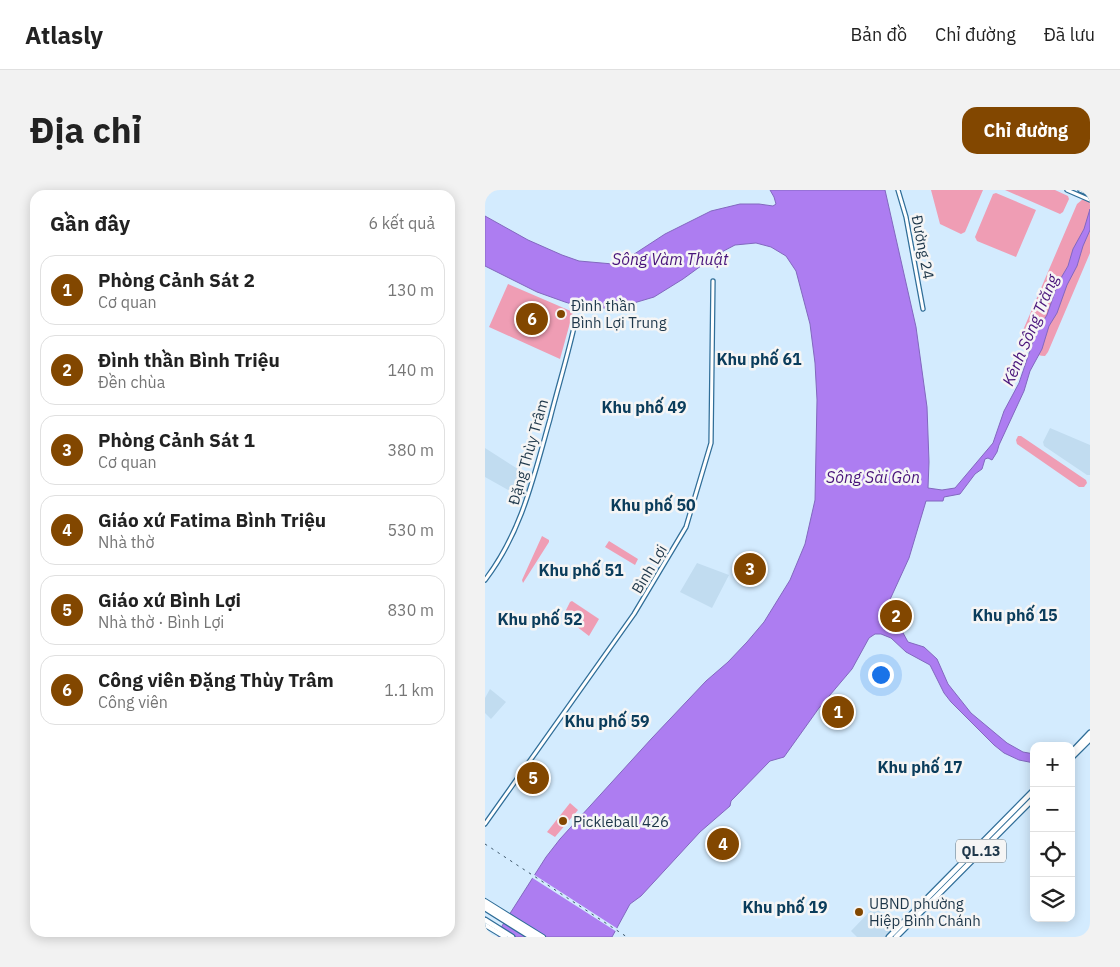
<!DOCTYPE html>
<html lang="vi">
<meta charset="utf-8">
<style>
:root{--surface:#fff;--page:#f2f2f2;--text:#222;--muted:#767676;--line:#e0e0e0;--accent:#824700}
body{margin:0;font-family:"IBM Plex Sans",sans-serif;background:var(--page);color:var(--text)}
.controls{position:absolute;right:15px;bottom:15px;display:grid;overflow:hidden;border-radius:10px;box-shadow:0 2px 12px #0003}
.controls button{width:45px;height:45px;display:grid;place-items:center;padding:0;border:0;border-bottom:1px solid var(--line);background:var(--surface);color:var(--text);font:25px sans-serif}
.you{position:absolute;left:395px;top:484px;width:18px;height:18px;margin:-12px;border:4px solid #fff;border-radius:50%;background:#1a73e8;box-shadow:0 0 0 8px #1a73e833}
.badge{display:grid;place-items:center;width:32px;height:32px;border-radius:50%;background:var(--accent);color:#fff;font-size:16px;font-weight:700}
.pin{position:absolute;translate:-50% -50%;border:2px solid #fff;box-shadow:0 1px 5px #0006}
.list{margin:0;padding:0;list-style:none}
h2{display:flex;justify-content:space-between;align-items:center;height:65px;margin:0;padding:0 20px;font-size:21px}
h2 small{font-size:16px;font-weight:400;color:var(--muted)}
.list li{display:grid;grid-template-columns:32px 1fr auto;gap:15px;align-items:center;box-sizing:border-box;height:70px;margin:0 10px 10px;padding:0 10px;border:1px solid var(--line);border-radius:15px}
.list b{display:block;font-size:19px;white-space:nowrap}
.list p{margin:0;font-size:16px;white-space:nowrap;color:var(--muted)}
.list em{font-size:16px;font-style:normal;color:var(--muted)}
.icon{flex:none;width:28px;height:28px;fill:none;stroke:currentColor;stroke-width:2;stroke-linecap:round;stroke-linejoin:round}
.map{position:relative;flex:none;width:605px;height:747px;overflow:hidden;border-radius:15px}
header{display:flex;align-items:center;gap:30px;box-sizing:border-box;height:70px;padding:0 25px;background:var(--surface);border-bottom:1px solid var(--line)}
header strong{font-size:24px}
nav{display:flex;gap:28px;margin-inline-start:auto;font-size:18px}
.intro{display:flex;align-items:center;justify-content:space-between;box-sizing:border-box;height:120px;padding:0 30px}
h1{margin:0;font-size:35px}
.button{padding:12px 22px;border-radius:15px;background:var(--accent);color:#fff;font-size:18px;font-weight:700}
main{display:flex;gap:30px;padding:0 30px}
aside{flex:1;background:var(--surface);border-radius:15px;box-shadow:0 2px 12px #0003}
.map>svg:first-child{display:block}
</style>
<header>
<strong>Atlasly</strong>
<nav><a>Bản đồ</a><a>Chỉ đường</a><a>Đã lưu</a></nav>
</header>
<div class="intro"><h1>Địa chỉ</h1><a class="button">Chỉ đường</a></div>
<main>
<aside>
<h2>Gần đây<small>6 kết quả</small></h2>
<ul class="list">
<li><span class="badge">1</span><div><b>Phòng Cảnh Sát 2</b><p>Cơ quan</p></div><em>130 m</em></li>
<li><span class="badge">2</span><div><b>Đình thần Bình Triệu</b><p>Đền chùa</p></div><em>140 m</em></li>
<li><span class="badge">3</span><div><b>Phòng Cảnh Sát 1</b><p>Cơ quan</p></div><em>380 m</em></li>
<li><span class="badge">4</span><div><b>Giáo xứ Fatima Bình Triệu</b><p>Nhà thờ</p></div><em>530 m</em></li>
<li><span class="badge">5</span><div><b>Giáo xứ Bình Lợi</b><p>Nhà thờ · Bình Lợi</p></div><em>830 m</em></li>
<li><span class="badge">6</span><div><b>Công viên Đặng Thùy Trâm</b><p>Công viên</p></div><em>1.1 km</em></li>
</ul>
</aside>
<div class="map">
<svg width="605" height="747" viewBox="0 0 605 747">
<rect width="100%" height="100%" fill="#d3ebfe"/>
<!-- built -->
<path fill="#c1dcf0" d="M565 238 605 255V285H602L559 256 558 252Z
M0 258 47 288 39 309 0 287Z
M212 373 244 385 227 418 195 402Z
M5 499 21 512 6 529 0 523V508Z
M390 716 411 736 400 747H372L366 741Z"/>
<!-- green -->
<path fill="#ef9db4" d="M446 0H498L480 42 476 44 455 34Z
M520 0H570L583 6 584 9 578 22 575 24Z
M511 3 551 20 531 67 492 51 490 47 508 4Z
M598 9 605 12V63L563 162 560 166C552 166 537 160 533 152L592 14Z
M23 94 88 122 75 169 4 137Z
M533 246H536L601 290 602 293 599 297H594L532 254 531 250Z
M57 346 64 350V352L38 393 37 390Z
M124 351 153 369 150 375 120 357Z
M87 411 114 429 104 446 78 426 85 412Z
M85 613 93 620 70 647 62 642Z"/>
<!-- water -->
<path fill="#ad7df1" stroke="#8268bf" d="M285 0H400L431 137 442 217 444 272 443 298 457 300 470 298 508 253 519 221 534 193 552 140 562 125 573 93 583 76 588 59 599 39 605 19V40L598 56 592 76 582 95 572 123 564 136 557 159 545 181 539 201 514 255 512 262 507 270 503 268 500 269 497 279 490 284 475 304 459 307 458 311H441L424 368 397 427 400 434 405 440 417 441 423 452 439 457 452 469 463 494 486 523 522 553 538 562 549 564V573L534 570 519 563 509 555 466 512 459 503 445 475 421 462 406 448 396 444H390L384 448 367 479 334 518 299 567 285 571 246 611 245 616 215 642 156 706 145 714 127 747H13L17 736 61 667 75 649 167 548 221 491 243 472 262 452 279 432 305 390 320 354 330 310 332 210 330 173 325 134 311 81 301 66 286 57 271 53 250 55 231 65 198 89 169 107 132 118H99L80 112 52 102 0 76V26L43 50 77 65 94 71 128 74 137 72 180 44 226 21 255 14H274L288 16 291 14 289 7Z"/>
<!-- pier -->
<path fill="#d3ebfe" d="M48 684 133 739 132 742 46 687Z"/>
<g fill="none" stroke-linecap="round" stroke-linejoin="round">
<!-- secondary casing -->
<g stroke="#306e98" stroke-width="5.5">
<path id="secondary" d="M413 0 421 27 438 119
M582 0 605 10
M595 0 605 4
M0 390C37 342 49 285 65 229 73 197 83 165 90 133
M0 634 149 424 201 337 226 253 228 91"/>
</g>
<!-- primary casing -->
<g stroke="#306e98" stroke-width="6">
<path id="primary" d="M0 711 58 747
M0 715 52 747
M0 735 20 747"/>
</g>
<!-- highway casing -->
<g stroke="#306e98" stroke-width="7">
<path id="highway" d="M586 563 605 543
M586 568 605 549
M0 718 46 747
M0 730 27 747
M404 747 549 600
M411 747 549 608"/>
</g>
<!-- secondary -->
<use href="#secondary" stroke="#fff" stroke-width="3"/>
<!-- primary -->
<use href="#primary" stroke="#fff" stroke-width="4"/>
<!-- highway -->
<use href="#highway" stroke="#fff" stroke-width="4.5"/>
<!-- rail -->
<path stroke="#3c5568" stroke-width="1" stroke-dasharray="2.5 5" stroke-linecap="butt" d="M0 654 142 747"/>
</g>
<!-- markers -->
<g fill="#824700" stroke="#f5f5f5" stroke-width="2">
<circle cx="76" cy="124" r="5"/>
<circle cx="78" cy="631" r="5"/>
<circle cx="374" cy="722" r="5"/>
</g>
<g text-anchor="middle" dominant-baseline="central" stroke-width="5" stroke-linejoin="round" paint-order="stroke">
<!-- shield labels -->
<rect fill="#f5f5f5" stroke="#5e707d" stroke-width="1" x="471" y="649.5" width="50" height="23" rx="4"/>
<g font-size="14" font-weight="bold" fill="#1e374a">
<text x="496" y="661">QL.13</text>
</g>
<!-- street labels -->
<g font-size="15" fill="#1e374a" stroke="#f5f5f5">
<text transform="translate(438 57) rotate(79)">Đường 24</text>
<text transform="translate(43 262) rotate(-74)">Đặng Thùy Trâm</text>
<text transform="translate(164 379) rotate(-59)">Bình Lợi</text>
</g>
<!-- poi labels -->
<g font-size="15" fill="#1e374a" stroke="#f5f5f5" text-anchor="start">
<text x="86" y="115">Đình thần<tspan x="86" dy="17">Bình Lợi Trung</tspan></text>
<text x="88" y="631">Pickleball 426</text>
<text x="384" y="713">UBND phường<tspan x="384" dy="17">Hiệp Bình Chánh</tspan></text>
</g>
<!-- water labels -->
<g font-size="16" font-style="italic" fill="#48137a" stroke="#f5f5f5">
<text x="185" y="69">Sông Vàm Thuật</text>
<text transform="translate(545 140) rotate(-67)">Kênh Sông Trăng</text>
<text x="388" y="287">Sông Sài Gòn</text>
</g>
<!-- neighbourhood labels -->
<g font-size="16" font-weight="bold" fill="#0a3c5b" stroke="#f5f5f5">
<text x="274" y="169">Khu phố 61</text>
<text x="159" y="217">Khu phố 49</text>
<text x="168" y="315">Khu phố 50</text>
<text x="96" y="380">Khu phố 51</text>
<text x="530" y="425">Khu phố 15</text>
<text x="55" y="429">Khu phố 52</text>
<text x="122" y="531">Khu phố 59</text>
<text x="435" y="577">Khu phố 17</text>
<text x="300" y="717">Khu phố 19</text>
</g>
</g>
</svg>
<div class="controls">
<button>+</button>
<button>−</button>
<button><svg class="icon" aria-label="locate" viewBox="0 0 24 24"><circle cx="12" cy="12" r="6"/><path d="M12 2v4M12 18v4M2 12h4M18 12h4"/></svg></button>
<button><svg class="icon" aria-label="layers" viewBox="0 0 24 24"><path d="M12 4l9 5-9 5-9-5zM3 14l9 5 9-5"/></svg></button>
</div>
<div class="you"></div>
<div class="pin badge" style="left:353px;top:522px">1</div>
<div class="pin badge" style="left:411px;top:426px">2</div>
<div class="pin badge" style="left:265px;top:379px">3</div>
<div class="pin badge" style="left:238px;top:654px">4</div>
<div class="pin badge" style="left:48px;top:588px">5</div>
<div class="pin badge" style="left:47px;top:129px">6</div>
</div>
</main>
